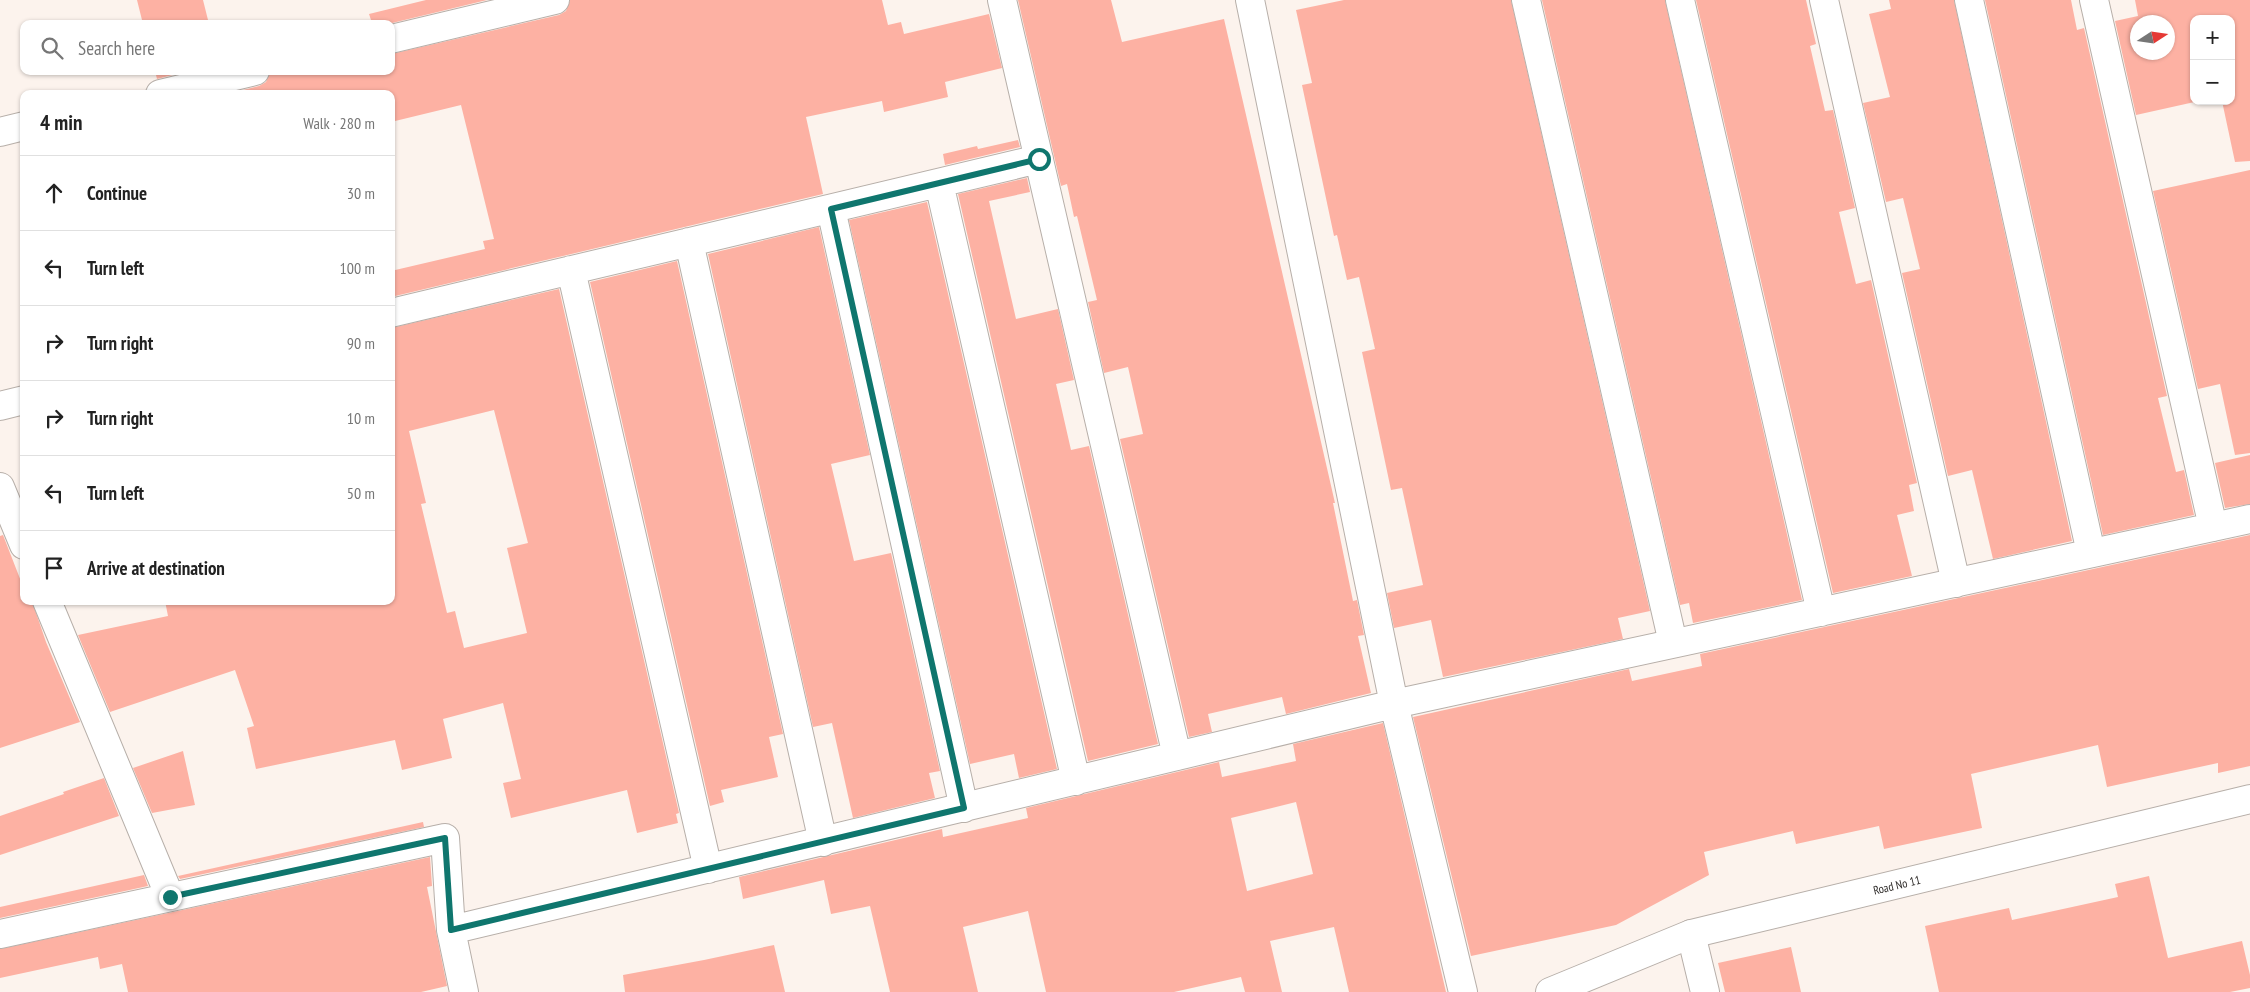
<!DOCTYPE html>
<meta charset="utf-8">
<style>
:root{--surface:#fff;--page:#f6f6f6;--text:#222;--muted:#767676;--line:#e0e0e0}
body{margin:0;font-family:"PT Sans Narrow",sans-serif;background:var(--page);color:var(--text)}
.controls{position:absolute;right:15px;top:15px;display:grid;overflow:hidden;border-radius:10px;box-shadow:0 1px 4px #0004}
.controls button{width:45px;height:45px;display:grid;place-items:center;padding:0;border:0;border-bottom:1px solid var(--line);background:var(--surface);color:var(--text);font:25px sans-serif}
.compass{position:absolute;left:2130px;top:15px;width:45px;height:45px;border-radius:50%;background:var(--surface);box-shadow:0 1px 4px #0004;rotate:78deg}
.stop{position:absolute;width:15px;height:15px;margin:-11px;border:4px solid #0f766e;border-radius:50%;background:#fff}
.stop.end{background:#0f766e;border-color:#fff;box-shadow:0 1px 5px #0008}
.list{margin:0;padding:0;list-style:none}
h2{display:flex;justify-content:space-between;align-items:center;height:65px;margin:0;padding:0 20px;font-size:21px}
h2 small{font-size:16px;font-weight:400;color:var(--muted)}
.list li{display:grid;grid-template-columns:32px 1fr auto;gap:15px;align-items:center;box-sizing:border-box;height:75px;padding:0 20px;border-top:1px solid var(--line)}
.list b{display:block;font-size:19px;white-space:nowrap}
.list em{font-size:16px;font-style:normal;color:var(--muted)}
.icon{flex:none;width:28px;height:28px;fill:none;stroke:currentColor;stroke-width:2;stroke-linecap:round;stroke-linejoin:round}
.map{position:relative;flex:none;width:2250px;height:992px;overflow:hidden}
.search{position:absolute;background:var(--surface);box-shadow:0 1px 4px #0004;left:20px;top:20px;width:375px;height:55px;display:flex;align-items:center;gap:12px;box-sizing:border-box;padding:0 18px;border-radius:10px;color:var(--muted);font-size:19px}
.panel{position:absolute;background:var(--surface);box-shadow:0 1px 4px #0004;left:20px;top:90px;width:375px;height:515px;border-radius:10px}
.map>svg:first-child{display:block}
</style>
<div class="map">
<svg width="2250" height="992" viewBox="0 0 2250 992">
<rect width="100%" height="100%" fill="#fcf3ed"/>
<!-- building -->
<path fill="#fdb1a3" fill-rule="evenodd" d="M137 0H203L209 24H143Z
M426 0H487L388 24H356L371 20 369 14Z
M570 0H882L888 25 901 22 904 34 989 14 1002 68 945 82 948 97 884 112 882 101 806 117 823 194 391 297V271L485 249 483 241 494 239 461 105 391 122V94H227L259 86 266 82 270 71H391V54L559 15 566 11Z
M1018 0H1111L1122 42 1224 19 1335 503H1333L1353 601 1357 600 1364 635 1358 636 1371 693 1286 714 1282 697 1208 714 1212 732 1189 737 1120 439 1143 434 1128 367 1104 373 1088 302 1097 300 1077 216 1074 217 1067 184 1061 186Z
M1344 0H1511L1650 611 1618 618 1623 639 1443 677 1431 620 1394 628 1387 593 1423 585 1402 488 1391 490 1362 352 1375 349 1359 277 1347 280 1337 235 1334 236 1302 85 1312 83 1296 10Z
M1542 0H1665L1802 600 1693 623 1689 603 1680 605Z
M1696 0H1806L1816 44 1810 46 1825 111 1833 110 1855 208 1839 212 1856 284 1871 280 1917 483 1909 485 1914 511 1897 515 1912 576 1833 593Z
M1889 0H1954L2072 541 1993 559 1972 470 1948 476 1902 273 1920 269 1903 198 1886 202 1863 103 1890 97 1869 14 1891 9Z
M1985 0H2071L2077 30 2084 28 2167 396 2158 398 2176 472 2184 470 2194 515 2103 535Z
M2135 0H2250V161L2235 162 2222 101H2231V19H2194V101H2199L2136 115 2115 21 2138 16ZM2138 22H2168V52H2138Z
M155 71H188L157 79Z
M1018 140 1020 147 945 165 943 154 977 146 978 149Z
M2250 170V453L2235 455 2220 384 2198 389 2153 191Z
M1027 178 1030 192 989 201 1016 319 1058 309 1074 380 1056 384 1071 450 1089 446 1158 744 1088 761 958 194Z
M927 202 1057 769 1019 778 1014 754 970 764 849 220Z
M819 227 870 455 831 464 854 561 891 553 940 771 929 773 935 798 853 818 832 723 813 727 708 254Z
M677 261 783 734 769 737 778 777 721 790 724 802 710 806 590 282Z
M559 289 679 813 676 814 678 823 637 833 627 790 511 818 503 783 521 779 503 703 443 719 452 758 402 770 395 740 256 769 247 728 254 726 235 670 110 712 78 635 168 616 165 601H391V328ZM494 410 528 543 507 548 527 633 464 648 455 611 447 613 421 504 426 503 409 431Z
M2250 455V504L2225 508 2215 463Z
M3 535 24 589V601H32L46 642 80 722 0 748V536Z
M2250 535V766L2218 773V763L2107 787 2098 745 1971 774 1982 828 1884 849 1879 826 1796 844 1793 831 1704 852 1709 875 1616 925 1471 956 1413 717 1629 669 1632 681 1702 666 1700 654Z
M1383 723 1446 992H1349L1334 927 1270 941 1282 992H1245L1241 977 1174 992H1046L1028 911 963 927 978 992H890L870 906 831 914 824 880 743 899 739 877 942 829 943 837 1028 818 1026 808 1219 762 1222 777 1296 761 1293 744ZM1296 802 1313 874 1247 891 1231 818Z
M183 751 195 805 152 813 133 768Z
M104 778 119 816 0 855V816L64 794 63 792Z
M423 822 424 827 180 879 178 876Z
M430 857 432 886 427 887 447 986 421 992H128L122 964 100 969 98 957 0 978V949Z
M144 875 148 886 0 918V907Z
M2149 876 2168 958 2242 941 2250 975V988L2230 992H1939L1925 926 2009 908 2012 920 2118 897 2115 884Z
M774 945 785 992H625L623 975 704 960Z
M1791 947 1801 992H1725L1718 963Z"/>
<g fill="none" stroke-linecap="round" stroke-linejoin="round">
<!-- street casing -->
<g stroke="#b7afa9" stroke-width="30">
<path id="street" d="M1002 0 1177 756
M1250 0 1394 704 1463 992
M1526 0 1673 643
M1680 0 1821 612
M1824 0 1956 583
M1969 0 2091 553
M2094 0 2213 527
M391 39 555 0
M160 94 255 71
M0 132 24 126
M939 183 1076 781
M831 209 964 808
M689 242 823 842
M571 270 708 869
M391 313 1039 159
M0 406 24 400
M0 487 24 545
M47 601 170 897
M451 930 1394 704 2250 519
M0 934 445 838 451 930 464 992
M1691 934 1705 992"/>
</g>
<!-- secondary casing -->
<g stroke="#b7afa9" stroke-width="30">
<g id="secondary">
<path id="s1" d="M1550 992 1691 934 2250 799"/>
</g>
</g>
<!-- street -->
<use href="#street" stroke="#fff" stroke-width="28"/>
<!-- secondary -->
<use href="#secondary" stroke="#fff" stroke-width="28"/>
</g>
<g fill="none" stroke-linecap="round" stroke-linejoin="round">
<!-- route -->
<path stroke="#0f766e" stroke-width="6" d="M170 897 445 838 451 930 964 808 831 209 1039 159"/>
</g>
<g text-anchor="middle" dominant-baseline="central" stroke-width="4" stroke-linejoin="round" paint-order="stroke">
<!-- street labels -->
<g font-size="12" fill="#312e2c" stroke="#fff">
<text stroke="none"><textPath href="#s1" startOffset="364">Road No 11</textPath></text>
</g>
</g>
</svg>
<div class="controls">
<button>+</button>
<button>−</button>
</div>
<svg class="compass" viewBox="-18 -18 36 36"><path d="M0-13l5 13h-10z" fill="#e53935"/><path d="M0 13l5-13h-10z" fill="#767676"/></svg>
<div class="stop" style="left:1039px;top:159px"></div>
<div class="stop end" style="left:170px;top:897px"></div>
<div class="search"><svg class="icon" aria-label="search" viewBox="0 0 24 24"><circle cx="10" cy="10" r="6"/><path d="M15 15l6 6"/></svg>Search here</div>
<section class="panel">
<h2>4 min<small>Walk · 280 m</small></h2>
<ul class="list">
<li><svg class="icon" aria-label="ahead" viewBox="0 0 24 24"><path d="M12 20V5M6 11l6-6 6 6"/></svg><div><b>Continue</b></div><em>30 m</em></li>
<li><svg class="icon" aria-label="left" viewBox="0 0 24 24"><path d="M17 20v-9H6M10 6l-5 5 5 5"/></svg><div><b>Turn left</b></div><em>100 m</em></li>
<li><svg class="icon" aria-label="right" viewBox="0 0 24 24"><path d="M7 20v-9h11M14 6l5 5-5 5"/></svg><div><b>Turn right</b></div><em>90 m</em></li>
<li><svg class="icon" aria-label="right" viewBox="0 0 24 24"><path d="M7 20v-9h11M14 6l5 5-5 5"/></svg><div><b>Turn right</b></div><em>10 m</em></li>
<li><svg class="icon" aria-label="left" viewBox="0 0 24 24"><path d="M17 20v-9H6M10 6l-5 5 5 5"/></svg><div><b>Turn left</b></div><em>50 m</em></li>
<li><svg class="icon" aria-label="arrive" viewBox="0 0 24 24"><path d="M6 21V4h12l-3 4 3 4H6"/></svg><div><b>Arrive at destination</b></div></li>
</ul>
</section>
</div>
